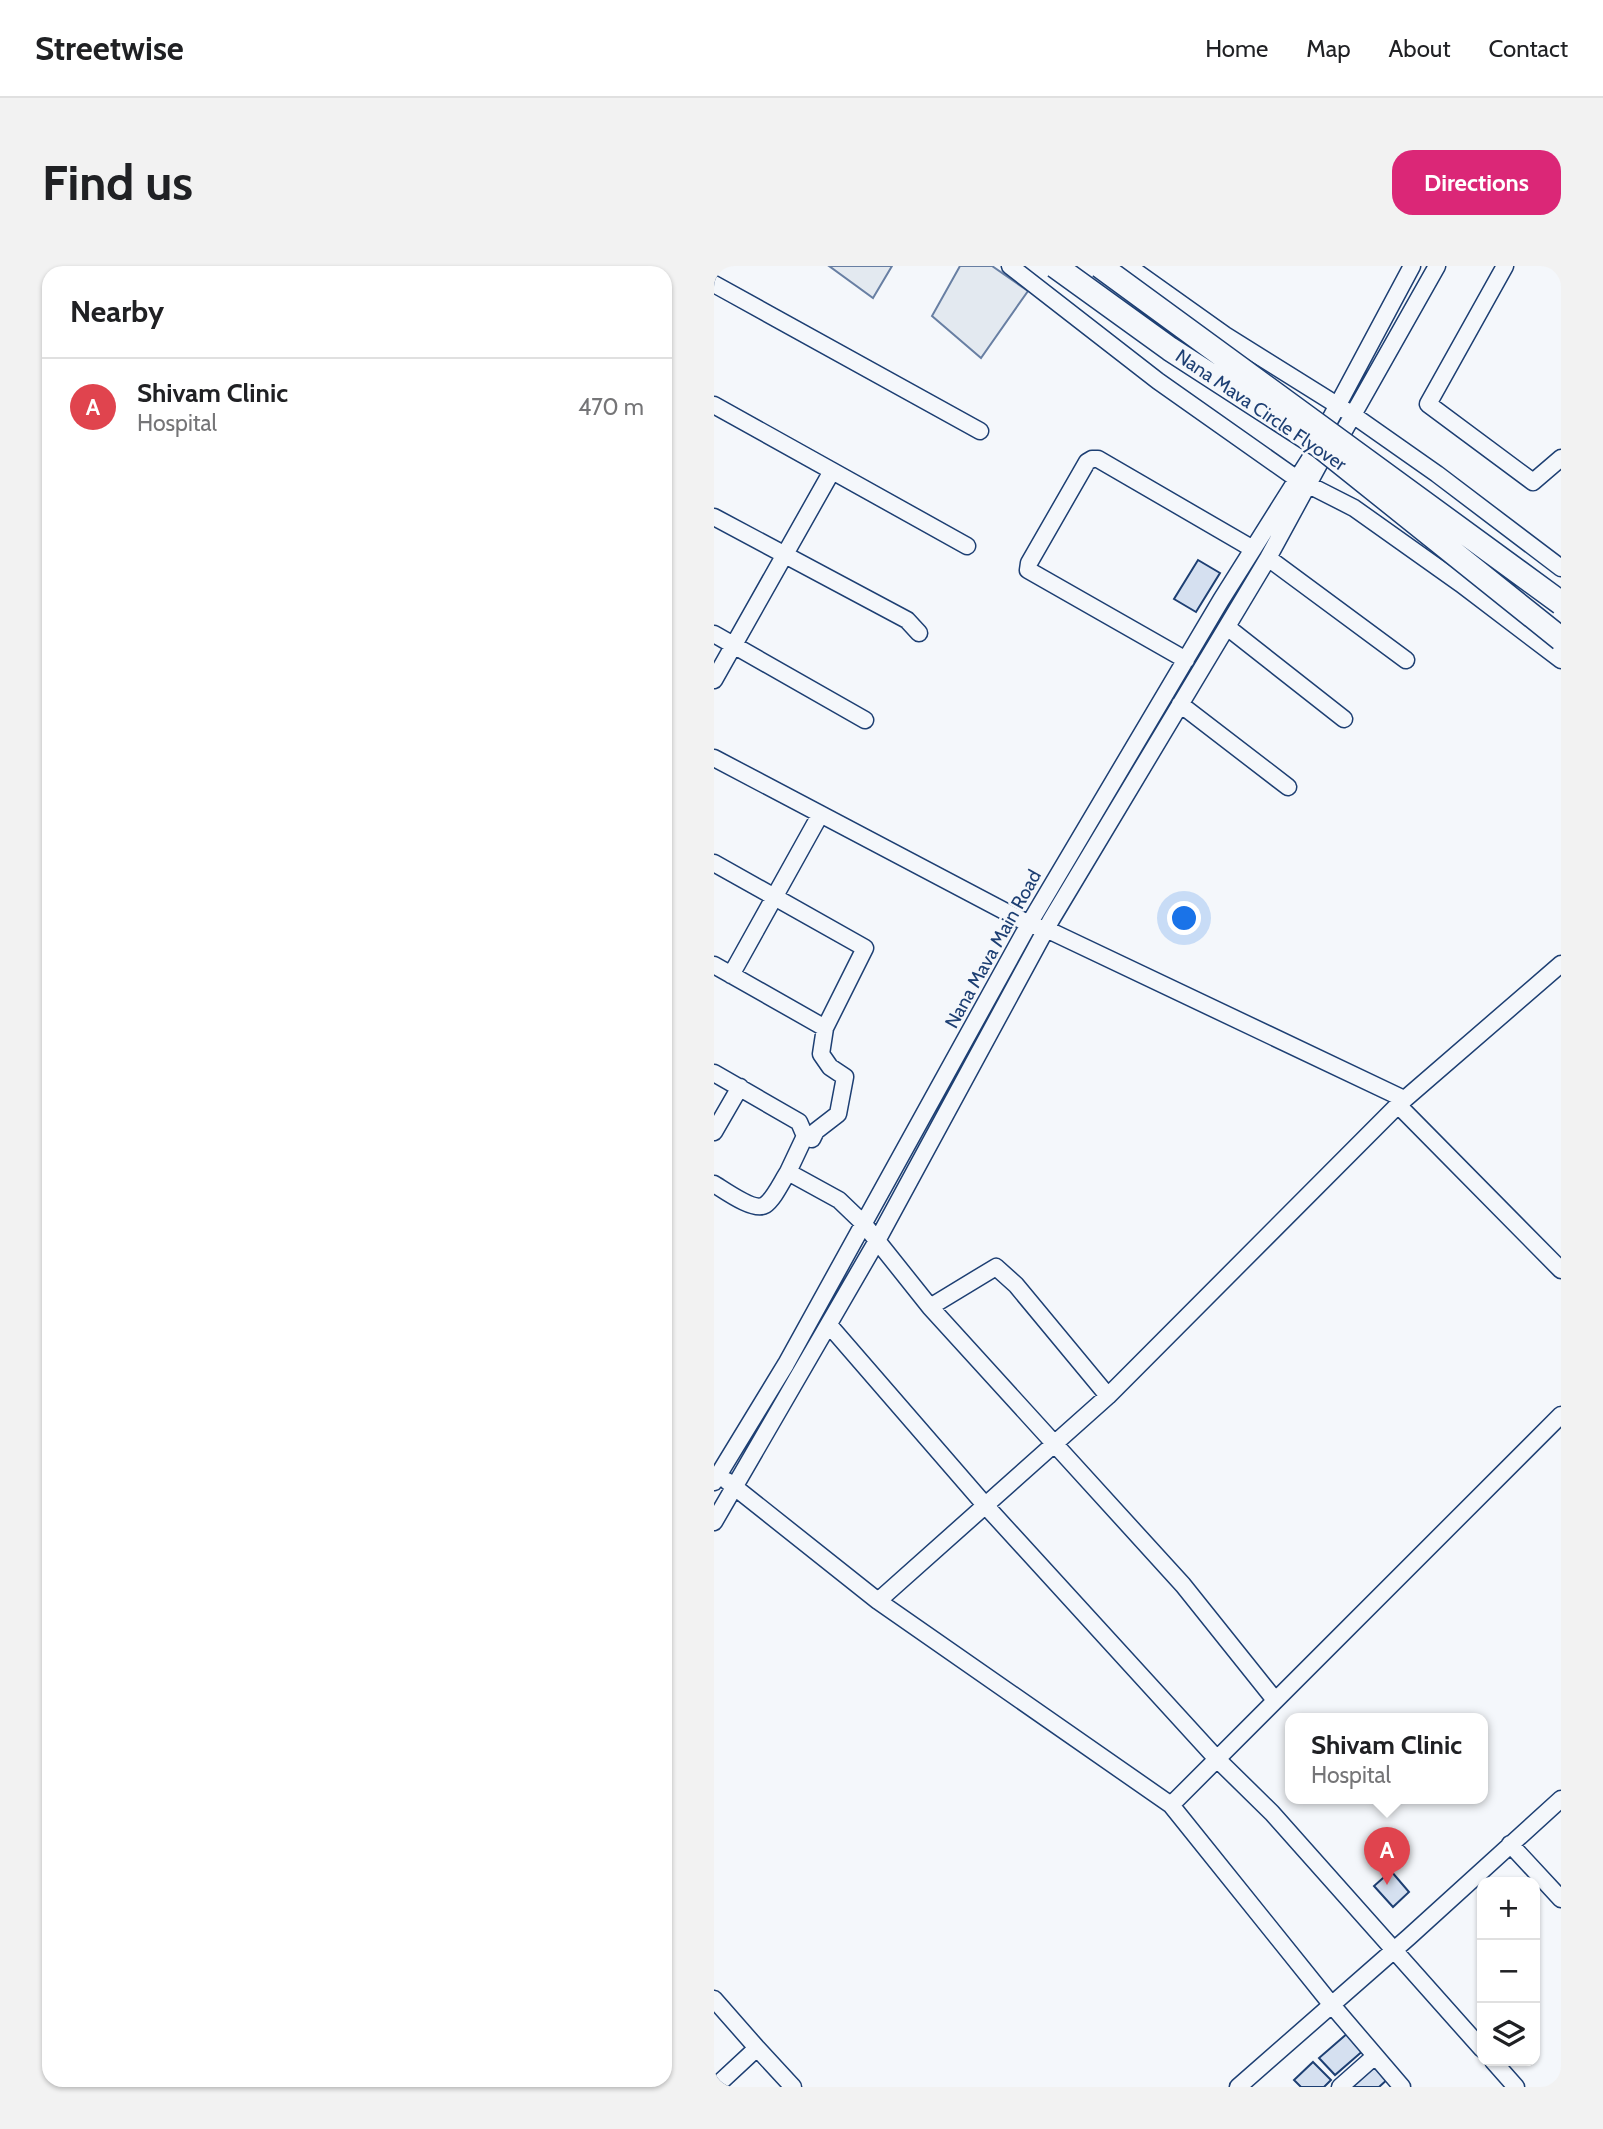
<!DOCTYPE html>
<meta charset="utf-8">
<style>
:root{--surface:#fff;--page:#f2f2f2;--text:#202124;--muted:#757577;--line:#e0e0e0;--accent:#db2777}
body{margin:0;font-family:Cabin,sans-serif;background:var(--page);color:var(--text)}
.controls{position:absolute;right:21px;bottom:21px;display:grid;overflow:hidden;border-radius:14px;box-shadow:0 2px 5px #0004}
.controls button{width:63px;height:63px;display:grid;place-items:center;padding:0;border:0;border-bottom:2px solid var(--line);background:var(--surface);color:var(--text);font:35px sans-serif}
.you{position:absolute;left:471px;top:653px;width:24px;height:24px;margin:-18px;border:5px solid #fff;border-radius:50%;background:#1a73e8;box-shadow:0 0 0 10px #1a73e833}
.badge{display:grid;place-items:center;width:46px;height:46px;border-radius:50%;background:var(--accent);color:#fff;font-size:23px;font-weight:700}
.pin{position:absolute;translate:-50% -58px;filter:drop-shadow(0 2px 4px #0008)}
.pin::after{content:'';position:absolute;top:37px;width:24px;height:21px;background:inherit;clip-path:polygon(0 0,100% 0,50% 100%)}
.popup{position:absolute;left:571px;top:1447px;width:203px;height:91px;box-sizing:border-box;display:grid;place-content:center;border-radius:14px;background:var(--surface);filter:drop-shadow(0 2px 5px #0005);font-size:23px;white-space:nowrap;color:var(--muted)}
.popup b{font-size:26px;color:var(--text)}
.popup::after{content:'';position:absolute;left:50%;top:100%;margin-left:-14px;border:14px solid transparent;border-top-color:var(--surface)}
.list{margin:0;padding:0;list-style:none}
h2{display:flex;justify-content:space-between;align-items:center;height:91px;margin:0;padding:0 28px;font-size:30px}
h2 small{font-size:23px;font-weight:400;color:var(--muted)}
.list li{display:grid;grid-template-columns:46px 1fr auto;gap:21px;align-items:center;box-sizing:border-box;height:98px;padding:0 28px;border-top:2px solid var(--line)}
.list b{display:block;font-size:26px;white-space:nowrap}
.list p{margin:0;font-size:23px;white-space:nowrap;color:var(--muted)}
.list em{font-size:23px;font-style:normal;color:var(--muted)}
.icon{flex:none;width:38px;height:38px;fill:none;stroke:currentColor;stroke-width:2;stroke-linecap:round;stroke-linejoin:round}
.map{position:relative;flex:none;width:847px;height:1821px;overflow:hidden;border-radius:21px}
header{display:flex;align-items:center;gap:42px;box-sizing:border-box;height:98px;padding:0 35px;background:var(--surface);border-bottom:2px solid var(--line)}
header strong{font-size:33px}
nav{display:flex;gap:38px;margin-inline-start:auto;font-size:24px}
.intro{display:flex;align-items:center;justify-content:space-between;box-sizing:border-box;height:168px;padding:0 42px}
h1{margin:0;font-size:49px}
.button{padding:18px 32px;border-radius:21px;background:var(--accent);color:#fff;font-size:24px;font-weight:700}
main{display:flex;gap:42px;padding:0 42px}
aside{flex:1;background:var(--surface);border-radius:21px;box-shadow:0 2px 5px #0004}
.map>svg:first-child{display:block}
</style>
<header>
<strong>Streetwise</strong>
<nav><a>Home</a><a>Map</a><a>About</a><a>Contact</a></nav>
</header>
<div class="intro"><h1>Find us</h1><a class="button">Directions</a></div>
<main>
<aside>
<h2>Nearby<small></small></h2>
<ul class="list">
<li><span class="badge" style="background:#e0444e">A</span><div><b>Shivam Clinic</b><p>Hospital</p></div><em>470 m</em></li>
</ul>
</aside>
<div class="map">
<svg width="847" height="1821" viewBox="0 0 847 1821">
<rect width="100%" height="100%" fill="#f4f7fb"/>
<!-- green -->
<path fill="#e3e9f0" stroke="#687fa3" stroke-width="2" d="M115 0H178L159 32Z
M246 0H278L314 25 267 92 218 50Z"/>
<!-- building -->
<path fill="#d5e0f0" stroke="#1d3f73" stroke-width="2" d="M484 294 506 307 482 346 460 333Z
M677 1605 695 1626 679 1641 660 1620Z
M635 1766 651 1783 621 1809 605 1792Z
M659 1794 675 1812 665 1821H630Z
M599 1796 617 1814 610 1821H587L580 1814Z"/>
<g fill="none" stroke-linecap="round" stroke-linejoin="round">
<!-- minor casing -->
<g stroke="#1d3f73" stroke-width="19">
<path id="minor" d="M296 0 444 115 583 213 640 242 747 318 847 394
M414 0 511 69 639 149 723 208 847 302
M791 0 714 138 819 216 847 192
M0 18 266 165
M0 139 253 280
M612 161 698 0
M627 170 723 0
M0 251 193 354 205 367
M554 292 692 394
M513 361 630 453
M0 368 151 454
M472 394 314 304 315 297 373 196 378 193H384L539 283
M0 414 118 205
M466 438 574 521
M0 492 315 658 332 663 690 833
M0 597 151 682 111 762 107 788 116 801 131 811 124 848 102 865 98 873
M0 699 111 762
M17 709 106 549
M0 807 85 856 91 870 74 906
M684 839 847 1004
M0 866 26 821
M0 918C10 924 40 946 51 939 60 933 68 915 74 906L125 934 149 957 216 1041 469 1319 561 1434
M216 1041 282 1001 302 1019 394 1130
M115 1059 271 1239 503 1493 558 1547 768 1783
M13 1215 164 1335 457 1539 617 1738 688 1821
M0 1216 72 1098 315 658 507 334 602 183
M0 1256 164 973 337 654 554 292 610 189
M164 1335 394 1130 684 839 847 698
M457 1539 847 1149
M796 1578 847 1633
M0 1733 43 1782 1 1821
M43 1782 79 1821
M779 1795 802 1821
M524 1821 695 1671 847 1533
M626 1821 661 1790"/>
</g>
<!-- minor -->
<use href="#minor" stroke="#f4f7fb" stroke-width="16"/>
<!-- highway-bridge casing -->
<g stroke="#1d3f73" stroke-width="26" stroke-linecap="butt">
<path id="highway-bridge" d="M341 0 456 83 606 180 847 373
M386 0 847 337"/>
</g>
<!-- highway-bridge -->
<use href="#highway-bridge" stroke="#f4f7fb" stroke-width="23"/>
</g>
<g text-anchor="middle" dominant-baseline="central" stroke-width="5" stroke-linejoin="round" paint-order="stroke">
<!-- street labels -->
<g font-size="19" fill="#1d3f73" stroke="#f4f7fb">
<text transform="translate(547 144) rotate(34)">Nana Mava Circle Flyover</text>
<text transform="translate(279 683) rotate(-61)">Nana Mava Main Road</text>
</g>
</g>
</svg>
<div class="controls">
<button>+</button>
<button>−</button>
<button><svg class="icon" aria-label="layers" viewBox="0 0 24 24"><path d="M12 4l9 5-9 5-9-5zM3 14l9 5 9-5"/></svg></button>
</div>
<div class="you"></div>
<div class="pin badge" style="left:673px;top:1619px;background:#e0444e">A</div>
<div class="popup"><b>Shivam Clinic</b>Hospital</div>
</div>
</main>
